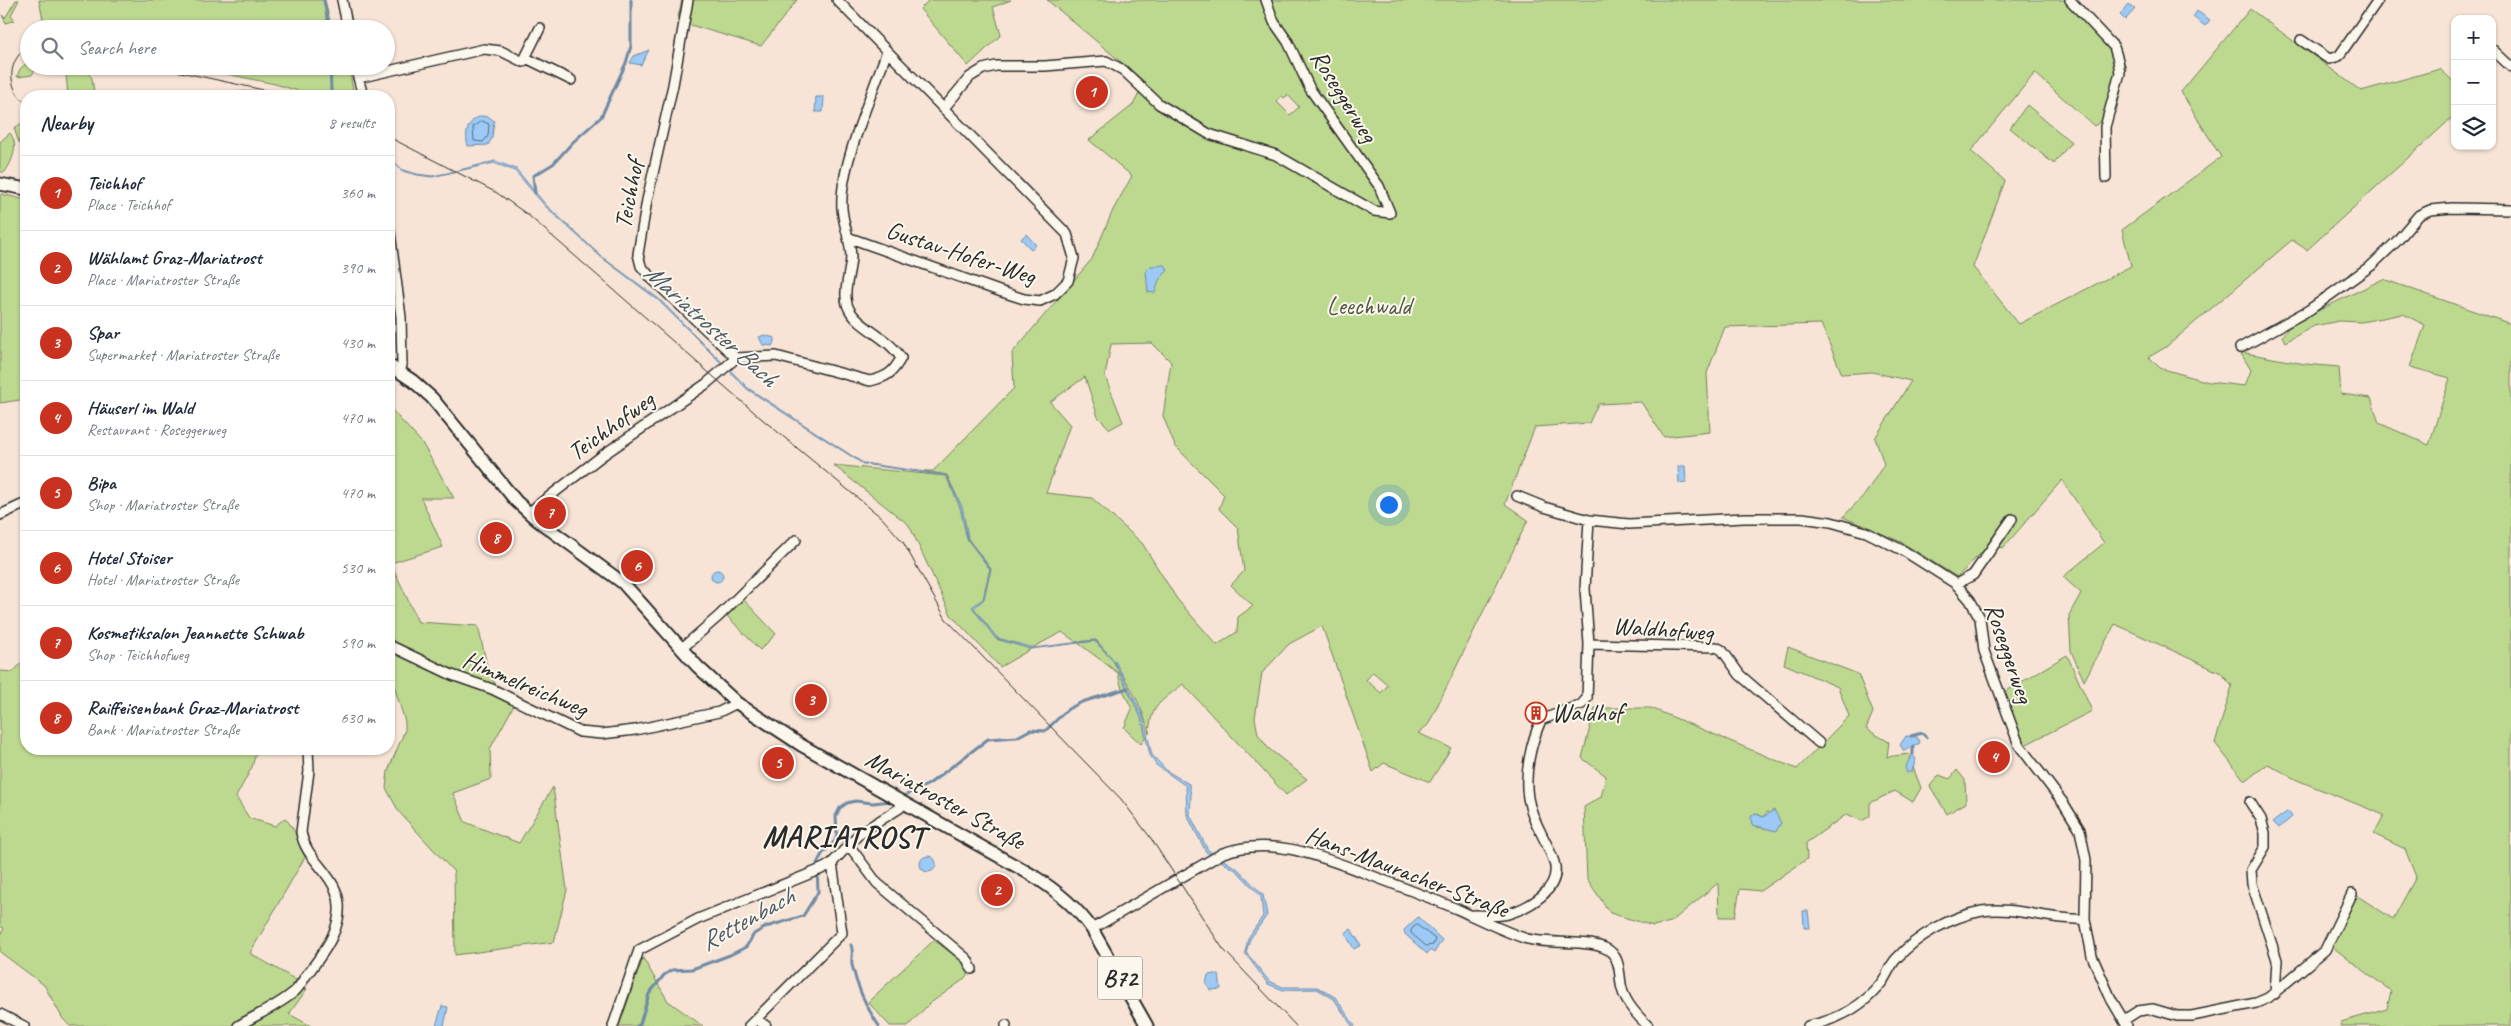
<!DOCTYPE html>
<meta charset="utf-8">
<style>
:root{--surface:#fff;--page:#f6f6f7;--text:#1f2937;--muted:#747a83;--line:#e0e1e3;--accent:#c8321e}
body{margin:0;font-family:Caveat,sans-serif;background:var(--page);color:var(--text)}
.controls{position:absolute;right:15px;top:15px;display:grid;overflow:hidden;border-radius:10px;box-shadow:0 1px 4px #0004}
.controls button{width:45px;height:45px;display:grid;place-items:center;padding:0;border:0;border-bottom:1px solid var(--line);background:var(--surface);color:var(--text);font:25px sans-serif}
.you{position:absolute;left:1388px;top:504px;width:18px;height:18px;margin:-12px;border:4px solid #fff;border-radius:50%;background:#1a73e8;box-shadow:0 0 0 8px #1a73e833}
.badge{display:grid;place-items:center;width:32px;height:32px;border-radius:50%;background:var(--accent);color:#fff;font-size:16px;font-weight:700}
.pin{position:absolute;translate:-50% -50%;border:2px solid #fff;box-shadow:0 1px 5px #0006}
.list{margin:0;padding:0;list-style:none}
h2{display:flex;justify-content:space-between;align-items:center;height:65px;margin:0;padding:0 20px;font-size:21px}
h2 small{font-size:16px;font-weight:400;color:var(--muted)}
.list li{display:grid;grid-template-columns:32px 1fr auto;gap:15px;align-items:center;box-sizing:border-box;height:75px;padding:0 20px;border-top:1px solid var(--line)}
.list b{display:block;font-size:19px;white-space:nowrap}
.list p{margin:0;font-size:16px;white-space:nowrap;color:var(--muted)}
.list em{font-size:16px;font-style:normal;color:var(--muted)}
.icon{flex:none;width:28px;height:28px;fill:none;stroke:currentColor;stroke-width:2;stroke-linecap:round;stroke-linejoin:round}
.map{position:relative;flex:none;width:2511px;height:1026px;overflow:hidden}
.search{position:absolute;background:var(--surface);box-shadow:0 1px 4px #0004;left:20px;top:20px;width:375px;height:55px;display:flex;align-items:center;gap:12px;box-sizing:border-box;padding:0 18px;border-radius:28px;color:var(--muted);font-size:19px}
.panel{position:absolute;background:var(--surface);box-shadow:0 1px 4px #0004;left:20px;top:90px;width:375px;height:665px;border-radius:20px}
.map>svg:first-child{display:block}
</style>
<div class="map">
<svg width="2511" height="1026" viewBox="0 0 2511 1026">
<rect width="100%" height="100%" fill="#f7e4d6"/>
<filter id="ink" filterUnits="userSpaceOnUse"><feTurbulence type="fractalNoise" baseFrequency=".02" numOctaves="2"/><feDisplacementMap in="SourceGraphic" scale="10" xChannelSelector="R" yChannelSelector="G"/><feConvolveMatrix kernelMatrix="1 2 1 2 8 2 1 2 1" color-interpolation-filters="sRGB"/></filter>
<g filter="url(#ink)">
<!-- green -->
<path fill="#bdd88f" stroke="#74825d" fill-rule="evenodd" d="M16 0H19L11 15 15 20 6 23 2 15 5 18Z
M39 0H325L332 29H45Z
M682 0H797L761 46 677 21Z
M929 0H1011L993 7 1001 35 968 66 920 9Z
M1047 0H2065L2098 34 2117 41 2126 68 2116 112 2094 126 2035 73 1971 151 2005 181 1973 267 2019 324 2131 266 2122 230 2221 157 2181 92 2250 9 2361 91 2440 69 2455 83V115L2307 250 2292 240 2166 347 2149 357 2160 368 2209 382 2245 386 2251 370 2240 352 2305 364 2339 367 2341 394 2371 398 2379 423 2429 445 2450 378 2410 367 2425 325 2403 314 2361 322 2339 321 2314 326 2285 342 2282 336 2291 324 2383 279 2511 324V1026H2340L2341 1022 2387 1009 2391 991 2331 946 2356 895 2393 919 2416 877 2405 849 2374 834 2384 815 2297 780 2268 764 2245 781 2215 743 2232 686 2221 673 2115 624 2084 681 2071 651 2069 615 2081 593 2063 577 2104 543 2062 480 2003 548 1990 544 1957 577 1901 542 1843 517 1866 493 1884 464 1875 438 1911 381 1872 372 1842 374 1821 324 1725 327 1707 373 1710 432 1664 437 1641 402 1598 404 1589 423 1535 427 1505 504 1528 520 1428 725 1418 733 1451 748 1430 782 1384 763 1373 772 1322 626 1289 644 1262 673 1255 718 1258 734 1268 748 1307 779 1286 795 1183 684C1161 702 1151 704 1149 734 1142 701 1118 664 1096 640L1076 642 1062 632 1032 648 997 638 973 608 980 602 973 607 996 639 1031 649 1000 667 951 615 909 525 833 465 946 476 960 507 967 539 990 569 985 590 991 569 968 539 962 507 947 475 924 471H933L1014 388 1012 353 1092 259 1113 210 1132 176 1089 140 1133 105 1145 82ZM1288 95 1299 107 1290 115 1276 101 1282 96 1284 98ZM1152 343 1171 362 1163 416 1175 446 1224 495 1219 509 1238 528 1244 571 1231 585 1253 606 1238 617 1237 632 1217 645 1177 599 1142 543 1092 498 1046 493 1070 425 1050 402 1085 377 1098 417 1110 429 1123 422 1105 376 1111 344ZM1373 672 1388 685 1381 693 1366 680Z
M29 61V66H82L92 78 94 92 90 96H68L66 74H49L45 69 35 70 32 75 17 77 20 69Z
M215 66H344V69L349 68 354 96H316L275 84 217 72Z
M2027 105 2071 142 2054 164 2010 128Z
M26 121V142L19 143 14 128Z
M10 133C19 145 13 160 5 172H0V142Z
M2 194 26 200V399L0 403V195Z
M389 407 422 443 454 498H421L443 547 391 563 418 622 478 626 489 674 500 691 518 698 490 749 491 779 453 793 465 822 519 843 553 787 567 890 554 942 455 955 454 872 399 812 386 788 388 771 405 730V722L389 669Z
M743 599 776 634 760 650 726 615Z
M1095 641 1114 662 1141 717 1146 736 1141 744 1124 728 1132 709 1121 686 1118 673 1078 643Z
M1788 647 1858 674 1873 712 1866 729 1889 742 1887 757 1908 754 1921 788 1913 802 1895 791 1870 803V816L1862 821 1847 814 1806 843 1807 859 1760 891 1740 889 1735 917H1719L1718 883 1671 922 1653 926 1610 913 1587 879 1584 807 1601 797 1606 776 1582 758 1595 708H1651L1797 769 1849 716 1838 687 1784 664ZM1767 812 1778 819 1770 829 1757 827 1752 815 1756 813 1763 817Z
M2067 655 2092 711 2025 745 2004 692Z
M26 658V749H257L252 767 236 797 249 818 275 826 285 818C297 831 297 841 305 857L250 953 296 980 307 989 289 1014 311 1026H70L63 1019 44 985 0 952V936L4 928 0 926V671L13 672Z
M1957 770 1965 780 1966 803 1947 814 1930 786 1939 775 1950 779Z
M934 940 972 969 963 980 929 1004 908 1026H890L868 1002Z
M643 958 668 1001 703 1026H619Z"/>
<!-- water -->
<path fill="#9cc9f6" stroke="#6f8aa5" d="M2129 4 2135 9 2125 20 2120 15Z
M2197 11 2210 20 2205 26 2193 17Z
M649 50 641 65 630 63 634 56Z
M816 97H824L823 112H815Z
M482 116 489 117 494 121 492 138 488 145 468 146C464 133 468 119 482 116Z
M389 157 403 170 417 174 432 176 447 173 495 161 516 169 546 205 602 257 659 299 748 388 863 463 946 475 962 507 968 539 991 569 984 599 974 608 997 638 1034 648 1095 640 1115 661 1143 716 1152 755 1167 771 1189 784 1191 796 1190 815 1208 850 1238 869 1263 895 1267 915 1250 939 1246 952 1269 981 1283 987H1317L1335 997 1355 1026H1352L1334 999 1317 989 1283 990 1268 984 1245 953 1248 938 1263 916 1261 897 1256 891 1237 871 1206 852 1187 815 1186 786 1156 765 1150 755 1141 717 1114 662 1095 641 1031 649 996 639 972 607 983 599 990 569 967 539 960 507 946 476 863 464 747 389 658 300 602 258 545 206 515 171 494 163 432 177 417 175 402 171Z
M1026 234 1036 245 1031 249 1021 239Z
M1165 265 1168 270 1159 280 1155 293 1148 292 1146 271 1151 266Z
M764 335 775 338V342L772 346 763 345 759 337Z
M1678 466H1685L1686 482 1679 483Z
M711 576a6 6 0 1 1 12 0a6 6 0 1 1-12 0Z
M1906 736 1917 737 1920 743 1904 751 1900 745Z
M1912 754 1916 759 1912 771 1907 773 1905 768Z
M1774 810 1781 823 1776 831 1752 825 1751 817 1755 813 1763 817Z
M2288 811 2292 817 2279 828 2273 822Z
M920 864a8 8 0 1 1 16 0a8 8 0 1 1-16 0Z
M1803 911H1808L1810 928H1804Z
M1418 917 1442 940 1434 953 1430 950 1427 954 1405 934 1404 930Z
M1351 929 1361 945 1354 949 1345 933Z
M1216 974 1219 975 1221 989 1210 990 1206 983 1208 975Z
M442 1006 448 1007 444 1026H436Z"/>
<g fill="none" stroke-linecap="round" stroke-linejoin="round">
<!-- shore -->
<path stroke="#586a7c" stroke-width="1" d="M482 121 489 124 488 136 483 142 474 141 473 127Z
M1417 925 1435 939 1433 945 1426 946 1411 933V930Z"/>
<!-- stream -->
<path stroke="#6f8aa5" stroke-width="3" d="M324 0 329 29
M330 66 331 91
M535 193 533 176 553 164 573 142 601 117 626 63 631 46V0
M1911 736 1922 733 1926 737
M1913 754V747
M902 797 929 784 988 739 1017 737 1030 730 1045 731 1068 709 1082 702 1128 688
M851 945C854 952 851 958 852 965 857 987 866 1007 879 1026
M637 1026 640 1024 649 994 664 975 672 970 692 969 730 955 746 947 754 934 766 927 803 916 818 892 817 864 822 854 835 841 837 834 836 816 840 808 847 803 855 801 873 803 891 801"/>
<!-- minor casing -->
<g stroke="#2b2b2b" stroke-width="12">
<path id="minor" d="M342 0 348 29
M688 0 673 85 647 200 638 254 641 266 652 279 736 358
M837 0 887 51
M2070 0 2114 47 2118 60 2120 73 2105 127 2106 178
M2301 40 2329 59 2339 56 2378 0
M2492 49 2511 67
M526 58 571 80
M355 66 363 96
M358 78 484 49 501 51 523 62 540 28
M944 108 970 77 983 69 996 66H1045L1106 61 1123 70 1159 104 1209 134 1276 155 1374 211 1390 213 1379 186 1310 89 1288 42 1274 22 1266 0
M389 225 401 317 402 365 400 372
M2240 348 2309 310 2372 265 2397 241 2419 215 2430 210 2452 208 2511 209
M1517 496 1544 507 1589 520 1629 524 1744 518H1802L1831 522 1866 532 1904 551 1956 584 1970 600 1980 618 1984 651 2019 745 2064 804 2080 830 2086 860 2085 919 2092 956 2111 999 2127 1026
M528 513 603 455 706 384 736 358 776 356 870 381C887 377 893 373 901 358 888 337 858 327 849 309 841 294 851 272 851 256 850 238 843 224 842 208 839 166 873 93 887 51L1067 234 1074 258 1068 281 1055 294 1040 301 1024 299 999 291 850 238
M0 515 26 503
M1956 584 1973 575 2012 519
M1589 644 1716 647 1722 650 1740 675 1819 743
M389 645 452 675 492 689 580 732 602 734 635 730 719 712 737 703
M681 649 719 616 796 540
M2250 802 2261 819 2265 833V847L2251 870 2252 884 2277 960 2275 994
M848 844 877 883 967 959 972 969
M1474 915C1485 915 1498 917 1508 914 1530 907 1562 889 1554 862 1547 840 1532 822 1528 798 1524 773 1531 743 1541 720L1582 704 1587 698 1589 644 1585 589 1589 520
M1092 929 1223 853C1270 836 1317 855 1362 872 1394 884 1426 896 1457 909 1479 919 1501 930 1524 938 1546 946 1598 937 1612 953 1621 962 1619 978 1622 989 1626 1004 1638 1016 1648 1026
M0 1014 24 1026
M756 1019 766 1026
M2124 1020 2138 1011 2153 1009 2177 1016H2192L2256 1003 2268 998 2325 950 2352 894
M1006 1025V1026
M238 1026C256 1015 278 1006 294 992 299 988 302 982 305 977 324 953 348 922 336 891 327 868 305 857 301 832L309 771 308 749
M613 1026 639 950 698 919 824 868 832 863 860 833 900 808 903 803
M749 1026 842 933 832 863
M1808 1026C1837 1020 1864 1006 1882 982 1887 975 1890 966 1896 959 1918 935 1950 917 1982 911 2016 906 2051 921 2085 919"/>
</g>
<!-- major casing -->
<g stroke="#2b2b2b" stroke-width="15">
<path id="major" d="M0 184 26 189
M389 365 413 381 432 398 516 501 537 520 623 583 697 666 737 703 801 745 1032 875C1056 890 1076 906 1092 929L1147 1026"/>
</g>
<!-- minor -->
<use href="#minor" stroke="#fbf7ec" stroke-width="9"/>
<!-- major -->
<use href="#major" stroke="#fbf7ec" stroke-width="11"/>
<!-- tram -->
<path stroke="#2b2b2b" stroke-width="1" d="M153 66 291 96
M186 96 254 91
M26 103C6 88 7 59 29 46
M389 137 497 193 528 215 762 419 882 518 903 542 946 619 1121 799 1150 837 1223 949 1296 1026"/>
</g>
</g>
<!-- icons -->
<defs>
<g id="building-ring" transform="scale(1.125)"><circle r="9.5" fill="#fbf7ec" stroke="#c8321e" stroke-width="1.5"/><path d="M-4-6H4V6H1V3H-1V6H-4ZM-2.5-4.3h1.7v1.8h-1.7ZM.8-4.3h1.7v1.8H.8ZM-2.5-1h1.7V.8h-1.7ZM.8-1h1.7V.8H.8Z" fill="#c8321e"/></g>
</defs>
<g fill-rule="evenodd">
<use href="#building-ring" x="1536" y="713"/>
</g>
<g text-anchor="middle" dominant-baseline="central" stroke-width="4" stroke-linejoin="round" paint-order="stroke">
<!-- shield labels -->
<rect fill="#fbf7ec" stroke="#696865" stroke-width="1" x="1097.5" y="956.5" width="45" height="43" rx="4"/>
<g font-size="24" font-weight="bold" fill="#2b2b2b">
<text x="1120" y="978">B72</text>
</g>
<!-- street labels -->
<g font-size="25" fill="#2b2b2b" stroke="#fbf7ec">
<text transform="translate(1344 96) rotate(58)">Roseggerweg</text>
<text transform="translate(629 194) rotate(-79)">Teichhof</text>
<text transform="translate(961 253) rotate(18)">Gustav-Hofer-Weg</text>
<text transform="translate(611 426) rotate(-36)">Teichhofweg</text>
<text transform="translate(1663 629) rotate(4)">Waldhofweg</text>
<text transform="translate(2009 653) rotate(71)">Roseggerweg</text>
<text transform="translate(525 684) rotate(23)">Himmelreichweg</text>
<text transform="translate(945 800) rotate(29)">Mariatroster Straße</text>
<text transform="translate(1407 872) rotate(21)">Hans-Mauracher-Straße</text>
</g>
<!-- park labels -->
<g font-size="25" fill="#505644" stroke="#fbf7ec">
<text x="1369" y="306">Leechwald</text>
</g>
<!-- poi labels -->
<g font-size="25" fill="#2b2b2b" stroke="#fbf7ec" text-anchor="start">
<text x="1552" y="713">Waldhof</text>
</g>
<!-- water labels -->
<g font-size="26" font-style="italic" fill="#4d5a68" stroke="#fbf7ec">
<text transform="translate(711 325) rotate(42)">Mariatroster Bach</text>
<text transform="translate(747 919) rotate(-29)">Rettenbach</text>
</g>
<!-- district labels -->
<g font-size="30" font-weight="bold" letter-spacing="1" fill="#2b2b2b" stroke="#fbf7ec">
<text x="844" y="837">MARIATROST</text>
</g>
</g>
</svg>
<div class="controls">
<button>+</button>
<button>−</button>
<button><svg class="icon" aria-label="layers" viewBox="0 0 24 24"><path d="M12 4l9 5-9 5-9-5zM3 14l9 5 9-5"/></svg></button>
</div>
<div class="you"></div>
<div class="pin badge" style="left:1092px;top:92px">1</div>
<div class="pin badge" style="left:997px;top:890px">2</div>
<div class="pin badge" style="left:811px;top:700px">3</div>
<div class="pin badge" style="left:1994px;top:757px">4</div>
<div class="pin badge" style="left:778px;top:763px">5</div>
<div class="pin badge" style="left:637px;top:566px">6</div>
<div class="pin badge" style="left:550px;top:513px">7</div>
<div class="pin badge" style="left:496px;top:538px">8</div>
<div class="search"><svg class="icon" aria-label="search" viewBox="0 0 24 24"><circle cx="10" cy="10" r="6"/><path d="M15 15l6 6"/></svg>Search here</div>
<section class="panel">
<h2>Nearby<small>8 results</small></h2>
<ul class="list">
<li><span class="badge">1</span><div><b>Teichhof</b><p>Place · Teichhof</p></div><em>360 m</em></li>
<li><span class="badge">2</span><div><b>Wählamt Graz-Mariatrost</b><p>Place · Mariatroster Straße</p></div><em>390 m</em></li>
<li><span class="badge">3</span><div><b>Spar</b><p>Supermarket · Mariatroster Straße</p></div><em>430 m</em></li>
<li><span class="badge">4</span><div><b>Häuserl im Wald</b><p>Restaurant · Roseggerweg</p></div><em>470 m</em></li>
<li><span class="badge">5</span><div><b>Bipa</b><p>Shop · Mariatroster Straße</p></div><em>470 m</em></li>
<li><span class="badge">6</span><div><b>Hotel Stoiser</b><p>Hotel · Mariatroster Straße</p></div><em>530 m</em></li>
<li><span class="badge">7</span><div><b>Kosmetiksalon Jeannette Schwab</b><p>Shop · Teichhofweg</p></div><em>590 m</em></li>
<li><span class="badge">8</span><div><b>Raiffeisenbank Graz-Mariatrost</b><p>Bank · Mariatroster Straße</p></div><em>630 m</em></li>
</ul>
</section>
</div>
